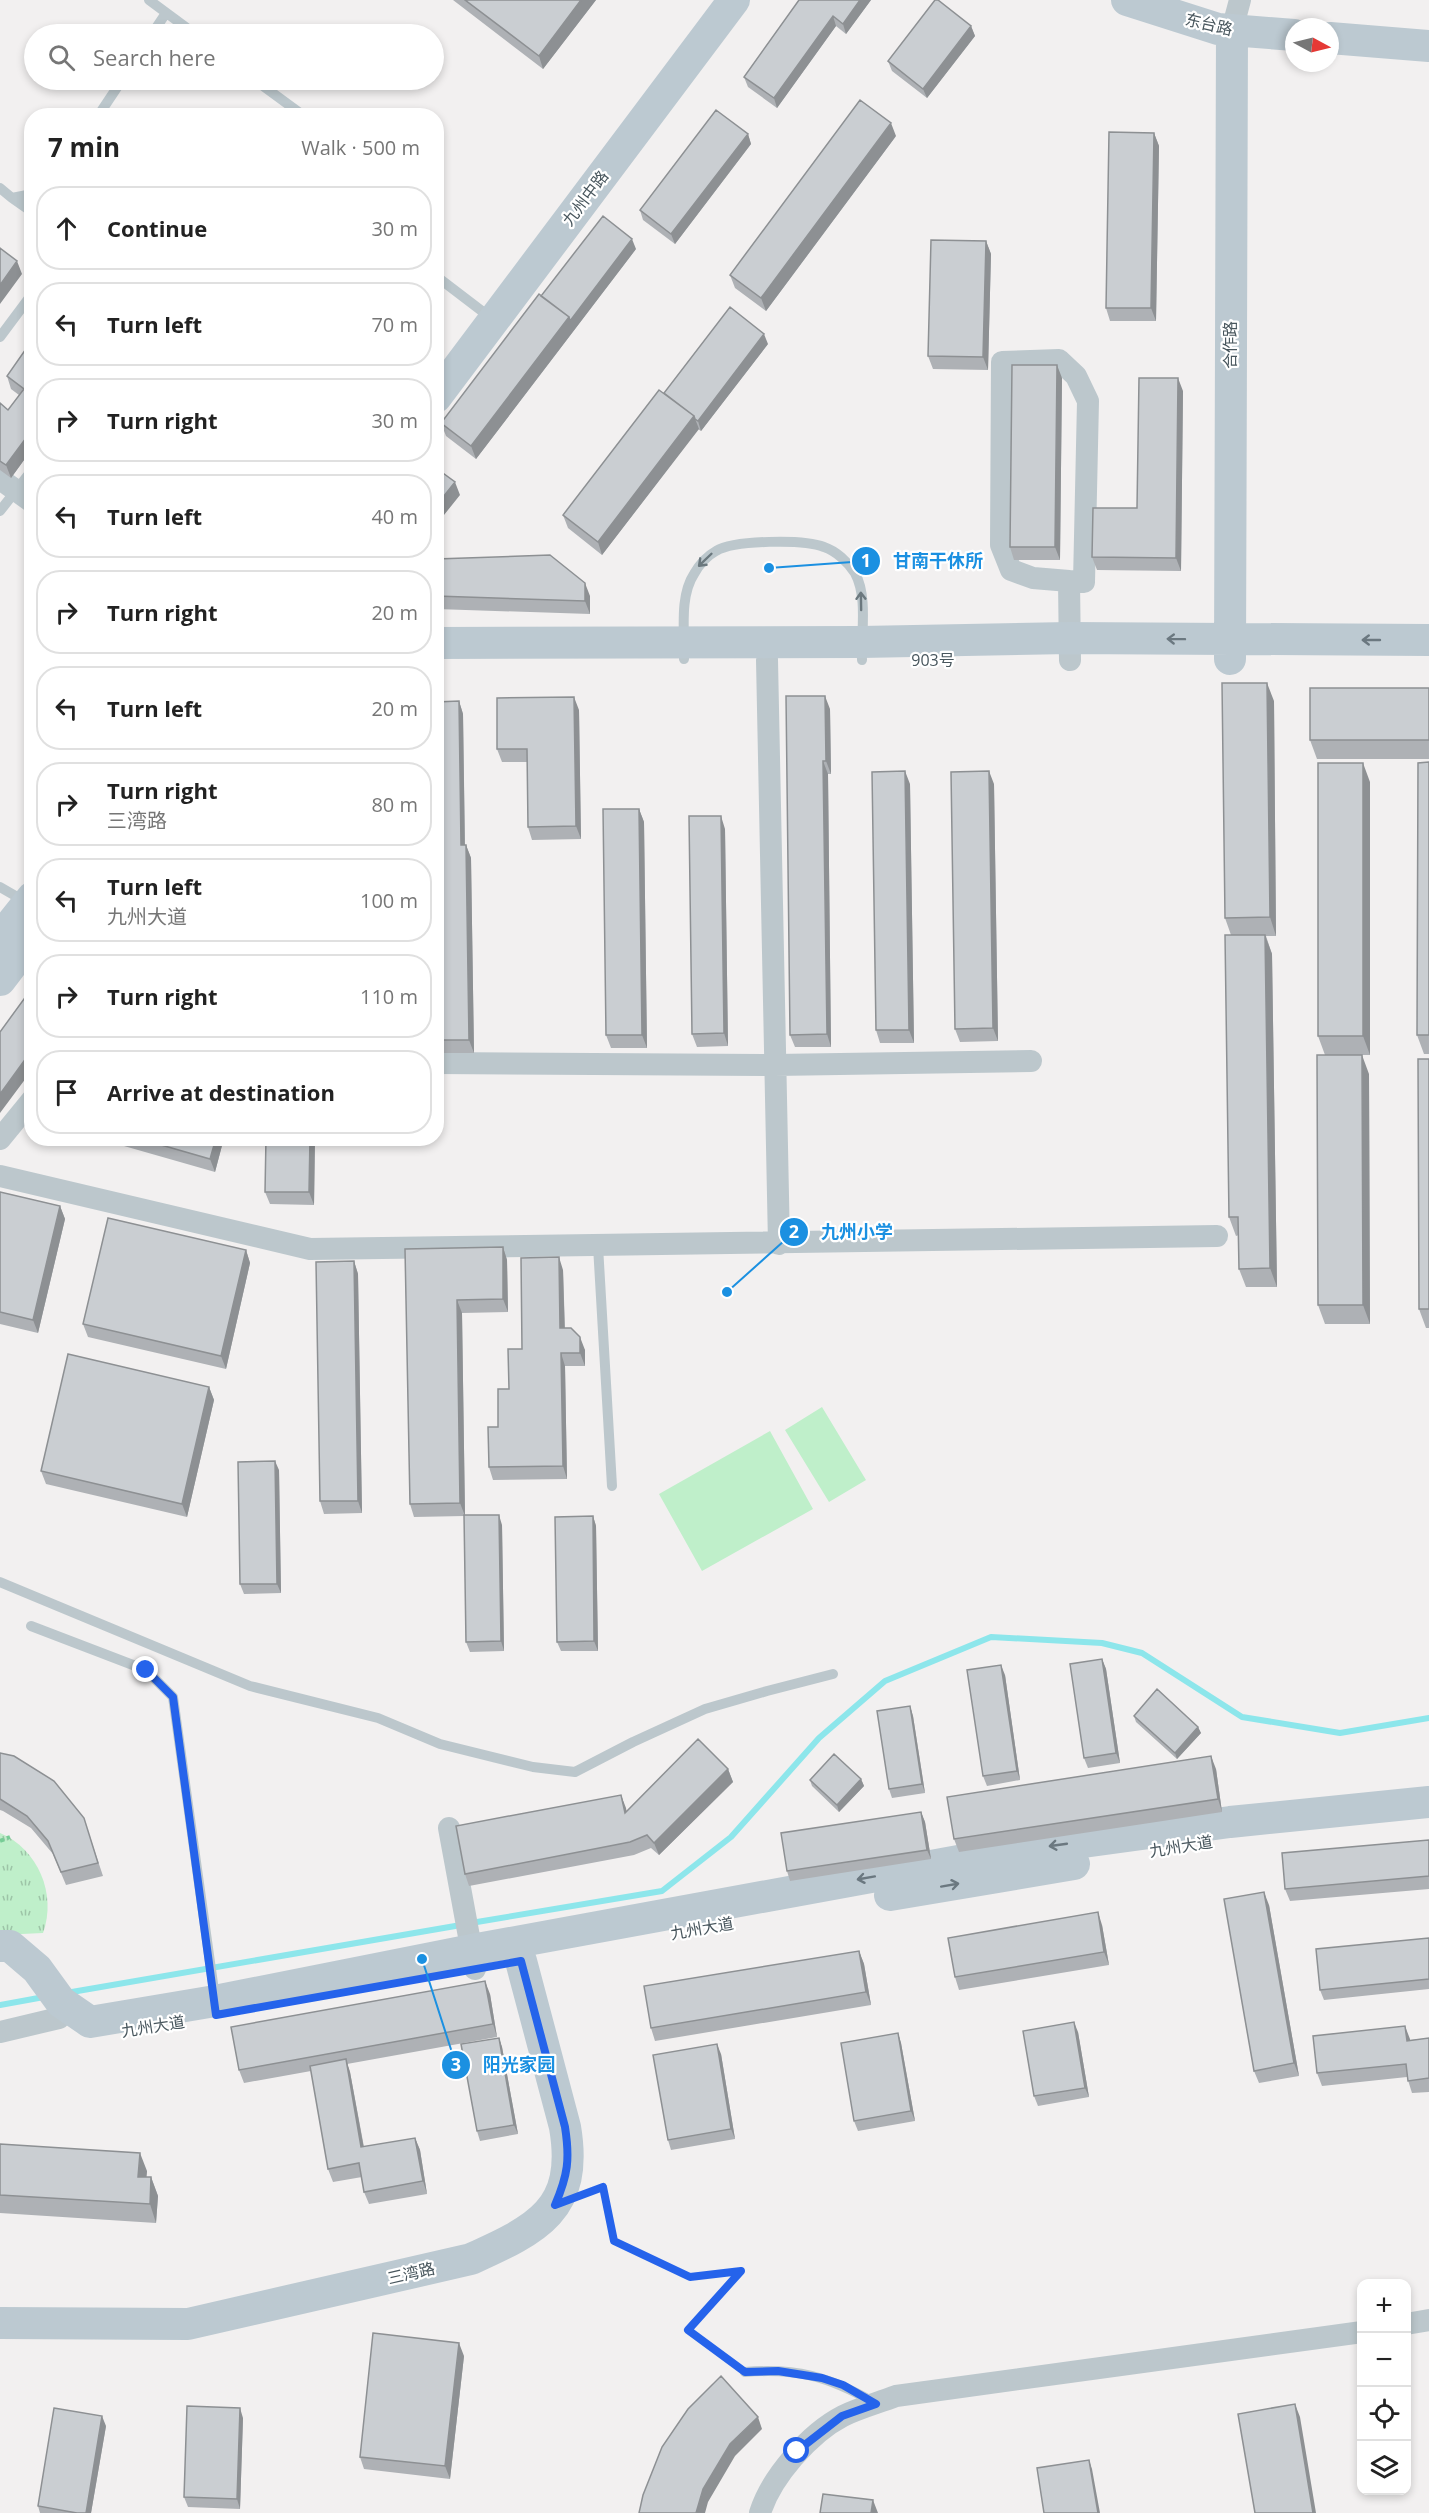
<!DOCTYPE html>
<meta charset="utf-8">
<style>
:root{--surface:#fff;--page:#f6f6f6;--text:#222;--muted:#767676;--line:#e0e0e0}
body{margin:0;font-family:"Open Sans","Noto Sans SC",sans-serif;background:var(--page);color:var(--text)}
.controls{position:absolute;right:18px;bottom:18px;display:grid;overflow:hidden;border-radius:12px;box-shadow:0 3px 9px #0003}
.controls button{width:54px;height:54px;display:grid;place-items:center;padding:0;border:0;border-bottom:2px solid var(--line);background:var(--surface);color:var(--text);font:30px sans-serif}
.compass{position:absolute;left:1285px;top:18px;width:54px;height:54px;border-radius:50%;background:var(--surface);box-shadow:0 3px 9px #0003;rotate:97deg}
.stop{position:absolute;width:18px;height:18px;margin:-14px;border:4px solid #2563eb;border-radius:50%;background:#fff}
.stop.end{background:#2563eb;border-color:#fff;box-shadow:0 2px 6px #0008}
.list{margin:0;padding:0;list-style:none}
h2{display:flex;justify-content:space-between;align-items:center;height:78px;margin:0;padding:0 24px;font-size:26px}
h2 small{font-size:20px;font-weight:400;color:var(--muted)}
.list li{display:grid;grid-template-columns:39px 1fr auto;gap:18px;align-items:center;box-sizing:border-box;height:84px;margin:0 12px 12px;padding:0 12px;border:2px solid var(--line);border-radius:24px}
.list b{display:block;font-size:22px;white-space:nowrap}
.list p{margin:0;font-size:20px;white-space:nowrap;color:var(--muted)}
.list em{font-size:20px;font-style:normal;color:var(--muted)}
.icon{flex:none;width:33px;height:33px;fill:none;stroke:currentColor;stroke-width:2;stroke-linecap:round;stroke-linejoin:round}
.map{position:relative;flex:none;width:1429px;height:2513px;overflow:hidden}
.search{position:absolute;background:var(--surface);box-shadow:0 3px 9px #0003;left:24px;top:24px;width:420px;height:66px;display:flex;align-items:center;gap:15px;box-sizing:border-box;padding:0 21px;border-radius:33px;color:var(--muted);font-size:22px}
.panel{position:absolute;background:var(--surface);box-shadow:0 3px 9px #0003;left:24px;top:108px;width:420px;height:1038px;border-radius:24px}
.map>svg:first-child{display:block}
</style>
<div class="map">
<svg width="1429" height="2513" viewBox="0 0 1429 2513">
<defs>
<pattern id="park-tufts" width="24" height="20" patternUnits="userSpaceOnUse" patternTransform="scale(1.5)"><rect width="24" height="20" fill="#bfefca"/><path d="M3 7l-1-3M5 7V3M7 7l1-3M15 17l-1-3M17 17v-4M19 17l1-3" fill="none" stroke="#9dc4a7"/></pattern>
</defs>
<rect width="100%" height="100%" fill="#f2f0f0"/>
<!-- park -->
<path fill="url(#park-tufts)" d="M0 1833C38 1849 57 1894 43 1933L0 1935Z"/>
<!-- pitch -->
<path fill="#bfefca" d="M822 1407 866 1480 829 1502 785 1430Z
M770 1431 813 1509 702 1571 659 1494Z"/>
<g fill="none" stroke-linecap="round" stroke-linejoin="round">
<!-- stream -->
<path stroke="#8de6eb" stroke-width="6" d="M471 1923 662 1891 731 1837 819 1738 885 1681 991 1637 1102 1643 1142 1653 1242 1717 1340 1733 1429 1718
M66 1993 461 1925
M0 2005 44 1997"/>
<!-- path -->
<path stroke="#77cd96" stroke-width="4" stroke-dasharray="4.5 3" stroke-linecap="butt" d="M0 1841 10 1837
M587 2193 603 2187 614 2241 690 2277 741 2271 688 2330 733 2363"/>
<!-- lane -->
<path stroke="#bcc7cc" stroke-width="10" d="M149 0 195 34
M152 34 166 13
M255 80 304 116
M98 116 122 80
M0 188 12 198 32 194
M12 198 32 212
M436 276 491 318
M0 337 32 294
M0 511 32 470
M684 659C685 633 679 597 694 574 699 565 707 556 716 551 734 540 804 539 824 547 836 551 848 562 855 573 868 597 861 633 862 660
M0 887 26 902
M598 1246 612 1486
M0 1582 250 1686 378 1718 440 1744 533 1767 575 1772 633 1742 705 1709 767 1691 833 1674
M31 1626 146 1670 173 1697 215 1998
M745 2372C796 2368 828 2376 873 2402"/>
<!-- street -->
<path stroke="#bcc7cc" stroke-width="22" d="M1232 30 1240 0
M0 479 32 502
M1069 581 1084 582 1088 401 1076 376 1059 360 1002 362 1001 545 1011 570 1033 578 1069 581 1070 660
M767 660 779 1244
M436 1063 775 1065 1031 1061
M0 1139 32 1100
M0 1176 310 1249 1217 1236
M449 1828 475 1969
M0 2032 59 2018
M1406 2324 1429 2320
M760 2513C771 2477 810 2433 843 2416 859 2408 878 2403 896 2396L1362 2332"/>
<!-- secondary -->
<path stroke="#bcc9d1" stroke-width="32" d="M1127 0 1218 29 1294 35
M1330 38 1429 46
M436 397 734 0
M436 643 861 642 1069 638 1429 640
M1230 659 1232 30
M0 938 32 898
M0 980 32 938
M890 1895 1074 1864
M0 1946H10L37 1969 61 2002 90 2022 215 2001 472 1950 1002 1853 1230 1822 1429 1802
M0 2323 188 2324 471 2259C537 2229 579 2210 565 2127L521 1961"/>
</g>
<!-- wall -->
<path fill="#aeb1b5" d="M453 0H596L543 69Z
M799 0H871L846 34 836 26 777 108 748 87 744 77Z
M971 26 975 36 927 98 892 71 888 61Z
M1154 133 1159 146 1156 321H1110L1106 308Z
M748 134 751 144 675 244 643 220 640 210Z
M896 136 766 311 735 288 730 275Z
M986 241 991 254 988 370 933 369 928 356Z
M636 249 476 459 446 436 441 423 541 296Z
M768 344 701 431 698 429 602 555 568 528 563 515 664 393Z
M32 348V449L11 478 0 470V403L8 410 19 395 11 389 7 376Z
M1062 378 1060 560H1014L1010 547Z
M1183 391 1181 571 1097 570 1092 557 1137 508Z
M436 559 590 596V614L436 609Z
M1429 688V759H1317L1310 740Z
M459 701 463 714 465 845H466L471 858 474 1053H436V702Z
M1274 701 1276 936H1266L1272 954 1277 1287H1246L1239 1269V1235L1236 1236 1229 1217 1231 935 1225 918Z
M830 709 831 774H828L831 1047H795L790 1035Z
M579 710 581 839 532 840 528 827 527 762H502L497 749Z
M1429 762V1054H1424L1417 1035Z
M1370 782V1055H1325L1318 1036Z
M910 784 914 1043H880L876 1030Z
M994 784 998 1041 960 1042 955 1029Z
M639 809 644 822 647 1048H611L606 1035Z
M725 829 728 1046 697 1047 692 1034Z
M1429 1059V1328H1426L1419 1309Z
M1369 1074 1370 1324H1325L1318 1305Z
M96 1138H224L215 1172Z
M266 1138H315L314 1205 270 1204 265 1192Z
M0 1192 60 1206 65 1219 38 1333 0 1324Z
M503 1247 507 1260 508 1312 462 1313 465 1515 502 1525 504 1651 470 1652 466 1642 464 1516 414 1517 410 1504 405 1249Z
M246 1250 250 1263 226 1369 88 1337 83 1324Z
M354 1261 358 1274 362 1513 324 1514 320 1501Z
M563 1270 565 1328 585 1350V1366H565L567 1479 493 1480 489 1467 498 1427 509 1389 522 1349Z
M209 1387 214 1400 187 1517 46 1484 41 1471Z
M279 1470 281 1593 244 1594 240 1584Z
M593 1516 596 1526 598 1651H561L557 1642Z
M1102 1659 1106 1669 1120 1763 1088 1768 1084 1758Z
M1005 1675 1020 1780 987 1786 983 1776Z
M910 1706 913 1716 925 1793 892 1798 889 1789Z
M1134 1716 1198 1727 1201 1733 1177 1759 1136 1722Z
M0 1753 88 1831 103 1876 66 1885 53 1854 31 1828 3 1811 0 1810Z
M728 1769 733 1782 659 1855 651 1848 634 1855 469 1886 465 1874 621 1795 626 1811Z
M1216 1769 1222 1812 959 1852 954 1839Z
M861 1779 864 1786 839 1812 812 1786 810 1780Z
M921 1812 925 1822 931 1859 790 1881 787 1871Z
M1429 1840V1889L1290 1901 1285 1889Z
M1269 1905 1299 2076 1259 2083 1254 2071Z
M1102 1925 1109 1965 959 1990 955 1977Z
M1429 1938V1989L1324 2000 1320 1990Z
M859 1951 864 1964 871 2005 655 2041 651 2028Z
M490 1994 497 2037 347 2064 350 2072 364 2147 415 2138 420 2150 427 2194 369 2204 364 2192 362 2177 333 2182 328 2169 311 2071 244 2083 239 2070Z
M1078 2032 1089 2097 1038 2106 1034 2096Z
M898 2033 901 2043 915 2121 858 2131 854 2121Z
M499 2038 502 2047 518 2134 480 2141 477 2131Z
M1429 2038V2092L1412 2093 1407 2077 1322 2086 1317 2073 1410 2040Z
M721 2054 735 2139 671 2150 668 2140Z
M0 2144 147 2171 146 2177H151L158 2196 156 2223 0 2213Z
M464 2356 450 2479 364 2469 360 2457Z
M243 2418 240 2509 188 2507 184 2497Z
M106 2426 91 2513H40L38 2506Z"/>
<!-- shaded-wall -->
<path fill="#8d9093" d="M581 0H596L543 69 539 56Z
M860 0H871L846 34 843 24Z
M833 16 836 26 777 108 774 98Z
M971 26 975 36 927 98 923 89Z
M891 123 896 136 766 311 761 298Z
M1154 133 1159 146 1156 321 1151 308Z
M748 134 751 144 675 244 671 234Z
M632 239 636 249 476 459 471 446 569 317Z
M986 241 991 254 988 370 983 357Z
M17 261 22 274 0 304V285Z
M764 334 768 344 701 431 698 421Z
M1057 365 1062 378 1060 560 1055 547Z
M1178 378 1183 391 1181 571 1176 558Z
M694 416 699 429 602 555 598 542Z
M32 430V449L11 478 6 465Z
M455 482 460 495 436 525V506Z
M585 583 590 596V614L585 601Z
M1267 683 1274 701 1276 936 1270 917Z
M825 696 830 709 831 774 826 761Z
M574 697 579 710 581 839 576 826Z
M459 701 463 714 465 858 461 845Z
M823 761 828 774 831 1047 827 1034Z
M1363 763 1370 782V1055L1363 1036Z
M905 771 910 784 914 1043 909 1030Z
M989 771 994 784 998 1041 993 1028Z
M639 809 644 822 647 1048 642 1035Z
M721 816 725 829 728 1046 724 1033Z
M466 845 471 858 474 1053 469 1040Z
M1265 935 1272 954 1277 1287 1270 1268Z
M32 1050V1070L0 1113V1094Z
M1362 1055 1369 1074 1370 1324 1363 1305Z
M216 1138H224L215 1172 210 1159Z
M310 1138H315L314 1205 309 1192Z
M60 1206 65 1219 38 1333 33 1320Z
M503 1247 507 1260 508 1312 503 1299Z
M246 1250 250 1263 226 1369 221 1356Z
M559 1257 563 1270 565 1341 560 1328Z
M354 1261 358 1274 362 1513 358 1501Z
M457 1300 462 1313 465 1516 460 1503Z
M580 1337 585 1350V1366L580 1353Z
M561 1353 565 1366 567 1479 563 1466Z
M209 1387 214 1400 187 1517 182 1504Z
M275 1461 279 1470 281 1593 277 1584Z
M499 1515 502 1525 504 1651 501 1641Z
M593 1516 596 1526 598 1651 594 1641Z
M1102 1659 1106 1669 1120 1763 1116 1753Z
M1001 1665 1005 1675 1020 1780 1017 1771Z
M910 1706 913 1716 925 1793 922 1784Z
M1198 1727 1201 1733 1177 1759 1175 1753Z
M1211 1756 1216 1769 1222 1812 1218 1799Z
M728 1769 733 1782 659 1855 654 1843Z
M861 1779 864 1786 839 1812 837 1805Z
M621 1795 626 1808 629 1826 625 1813Z
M921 1812 925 1822 931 1859 927 1850Z
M1264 1892 1269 1905 1299 2076 1294 2063Z
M1098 1912 1102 1925 1109 1965 1104 1952Z
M859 1951 864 1964 871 2005 866 1992Z
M485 1981 490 1994 497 2037 493 2024Z
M1074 2022 1078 2032 1089 2097 1085 2088Z
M1405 2026 1410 2039 1412 2054 1407 2041Z
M898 2033 901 2043 915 2121 911 2111Z
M499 2038 502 2047 518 2134 514 2125Z
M717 2044 721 2054 735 2139 731 2129Z
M346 2059 350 2072 366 2160 361 2147Z
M415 2138 420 2150 427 2194 423 2181Z
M140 2153 147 2171 145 2195 138 2177Z
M151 2177 158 2196 156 2223 150 2204Z
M459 2343 464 2356 450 2479 445 2466Z
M1295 2404 1300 2417 1316 2513H1313Z
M240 2408 243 2418 240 2509 237 2499Z
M102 2416 106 2426 91 2513H86Z
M758 2417 762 2429 735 2456 708 2502 705 2513H696L703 2489 730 2444Z
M1089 2460 1092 2469 1100 2513H1098Z
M873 2500 878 2513H871Z"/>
<!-- building -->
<path fill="#caced2" stroke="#8d9093" stroke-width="1.5" d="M465 0H581L539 56Z
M799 0H860L843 24 833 16 774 98 744 77Z
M935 0H938L971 26 923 89 888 61Z
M860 100 891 123 761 298 730 275Z
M716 110 748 134 671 234 640 210Z
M1109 132 1154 133 1151 308H1106Z
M603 216 632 239 570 321 569 317 541 296Z
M931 240 986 241 983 357 928 356Z
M0 248 17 261 0 285Z
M539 294 569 317 471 446 441 423Z
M730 307 764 334 698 421 695 419 694 416 664 393Z
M28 346 32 348V430L6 465 0 461V403L8 410 24 389 7 376Z
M1012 365H1057L1055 547H1010Z
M1139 378H1178L1176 558 1092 557 1093 508H1137Z
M659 390 694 416 598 542 563 515Z
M436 468 455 482 436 506Z
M550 555 585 583V601L436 596V559Z
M1222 683H1267L1270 917 1225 918Z
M1310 688H1429V740H1310Z
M786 696H825L826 761H823L827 1034 790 1035Z
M574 697 576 826 528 827 527 749H497V698Z
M459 701 461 845H466L469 1040H436V702Z
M1429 762V1035H1417L1418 763Z
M1318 763H1363V1036H1318Z
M905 771 909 1030H876L872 772Z
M989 771 993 1028 955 1029 951 772Z
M603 809H639L642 1035H606Z
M689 816H721L724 1033 692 1034Z
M1225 935H1265L1270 1268 1239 1269 1238 1217H1229Z
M32 988V1050L0 1094V1032Z
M1317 1055H1362L1363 1305H1318Z
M1418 1059H1429V1309H1419Z
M137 1138H216L210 1159Z
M266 1138H310L309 1192H265Z
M0 1192 60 1206 33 1320 0 1312Z
M108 1218 246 1250 221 1356 83 1324Z
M503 1247V1299L457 1300 460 1503 410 1504 405 1249Z
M559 1257 560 1328H571L580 1337V1353H561L563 1466 489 1467 488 1427H498V1389H509L508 1349H522L521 1258Z
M354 1261 358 1501H320L316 1262Z
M68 1354 209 1387 182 1504 41 1471Z
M275 1461 277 1584H240L238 1462Z
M464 1515H499L501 1641 466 1642Z
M593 1516 594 1641 557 1642 555 1517Z
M1102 1659 1116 1753 1084 1758 1070 1664Z
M1001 1665 1017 1771 983 1776 967 1670Z
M1157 1689 1198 1727 1175 1753 1134 1716Z
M910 1706 922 1784 889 1789 877 1711Z
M698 1739 728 1769 654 1843 647 1835 630 1842 465 1874 456 1826 621 1795 625 1813Z
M0 1753 14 1756 54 1781 84 1818 98 1863 61 1872 48 1841 27 1816 0 1799Z
M834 1754 861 1779 837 1805 810 1780Z
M1211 1756 1218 1799 954 1839 947 1797Z
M921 1812 927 1850 787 1871 781 1833Z
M1429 1840V1876L1285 1889 1282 1853Z
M1264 1892 1294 2063 1254 2071 1224 1899Z
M1098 1912 1104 1952 955 1977 948 1938Z
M1429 1938V1979L1320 1990 1316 1949Z
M859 1951 866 1992 651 2028 644 1986Z
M485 1981 493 2024 239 2070 231 2027Z
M1074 2022 1085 2088 1034 2096 1023 2031Z
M1405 2026 1407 2041 1429 2038V2078L1408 2081 1406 2064 1317 2073 1313 2036Z
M898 2033 911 2111 854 2121 841 2043Z
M499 2038 514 2125 477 2131 461 2044Z
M717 2044 731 2129 668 2140 653 2055Z
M346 2059 361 2147 415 2138 423 2181 364 2192 359 2163 328 2169 310 2066Z
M0 2144 140 2153 138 2177H151L150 2204 0 2195Z
M373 2333 459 2343 445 2466 360 2457Z
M721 2376 758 2417 730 2444 703 2489 696 2513H639L643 2495 662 2447 688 2409Z
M1295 2404 1313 2513H1255L1238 2414Z
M187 2406 240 2408 237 2499 184 2497Z
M54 2408 102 2416 86 2513H77L38 2506Z
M1089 2460 1098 2513H1044L1037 2468Z
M823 2494 873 2500 871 2513H820Z"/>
<!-- one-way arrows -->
<defs><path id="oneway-shaft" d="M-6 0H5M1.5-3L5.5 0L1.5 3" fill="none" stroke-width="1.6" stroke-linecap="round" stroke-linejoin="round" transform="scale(1.5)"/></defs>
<g stroke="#6b787e">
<use href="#oneway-shaft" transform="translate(705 560) rotate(136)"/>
<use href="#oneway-shaft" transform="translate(861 601) rotate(-91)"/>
</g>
<g stroke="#6b7880">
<use href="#oneway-shaft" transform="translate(1176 639) rotate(-179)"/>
<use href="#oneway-shaft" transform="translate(1371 640) rotate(180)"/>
<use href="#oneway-shaft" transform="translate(1058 1845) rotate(172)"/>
<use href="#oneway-shaft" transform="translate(866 1878) rotate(170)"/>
<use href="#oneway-shaft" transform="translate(950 1885) rotate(-10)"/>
</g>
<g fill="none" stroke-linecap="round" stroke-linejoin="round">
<!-- route -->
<path stroke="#2563eb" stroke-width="8" d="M146 1670 173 1697 216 2015 521 1961 565 2127C570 2159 568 2175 555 2205L603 2187 614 2241 690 2277 741 2271 688 2330 745 2372 778 2371 822 2378 843 2385 876 2404 842 2416 797 2451"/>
</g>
<g text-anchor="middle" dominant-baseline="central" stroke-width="4.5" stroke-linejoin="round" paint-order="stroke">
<!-- street labels -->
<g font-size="16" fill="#48565d" stroke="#fff">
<text transform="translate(1209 24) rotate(13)">东台路</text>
<text transform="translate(585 198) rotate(-53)">九州中路</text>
<text transform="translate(1230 345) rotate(-90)">合作路</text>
<text x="933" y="660">903号</text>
<text transform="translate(1181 1846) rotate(-9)">九州大道</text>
<text transform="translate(702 1928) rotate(-10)">九州大道</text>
<text transform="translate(153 2026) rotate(-9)">九州大道</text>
<text transform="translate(411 2273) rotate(-13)">三湾路</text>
</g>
</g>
<!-- callouts -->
<path fill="none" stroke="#1b90e1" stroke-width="2" d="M769 568L866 561M727 1292L794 1232M422 1959L456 2065"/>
<g fill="#1b90e1" stroke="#fff" stroke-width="2">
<circle cx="769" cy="568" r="6"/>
<circle cx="727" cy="1292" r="6"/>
<circle cx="422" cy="1959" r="6"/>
<circle cx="866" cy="561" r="15"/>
<circle cx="794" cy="1232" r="15"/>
<circle cx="456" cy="2065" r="15"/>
</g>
<g font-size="18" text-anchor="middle" font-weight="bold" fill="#fff">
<text x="866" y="567">1</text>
<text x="794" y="1238">2</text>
<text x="456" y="2071">3</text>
</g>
<g font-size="18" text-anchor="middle" font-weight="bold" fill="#1b90e1" stroke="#fff" stroke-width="4.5" stroke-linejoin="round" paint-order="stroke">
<text x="938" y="567">甘南干休所</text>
<text x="857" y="1238">九州小学</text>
<text x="519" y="2071">阳光家园</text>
</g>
</svg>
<div class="controls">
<button>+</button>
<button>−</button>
<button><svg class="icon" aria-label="locate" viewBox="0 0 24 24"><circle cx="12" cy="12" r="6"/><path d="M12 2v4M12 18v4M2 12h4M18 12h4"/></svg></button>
<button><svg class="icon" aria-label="layers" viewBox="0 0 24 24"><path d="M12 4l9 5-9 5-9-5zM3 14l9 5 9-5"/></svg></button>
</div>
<svg class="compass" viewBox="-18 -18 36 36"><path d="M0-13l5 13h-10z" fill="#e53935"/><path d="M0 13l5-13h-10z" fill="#767676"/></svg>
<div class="stop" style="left:797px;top:2451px"></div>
<div class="stop end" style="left:146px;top:1670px"></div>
<div class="search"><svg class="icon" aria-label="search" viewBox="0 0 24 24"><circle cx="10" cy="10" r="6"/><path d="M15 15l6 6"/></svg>Search here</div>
<section class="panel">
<h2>7 min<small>Walk · 500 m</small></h2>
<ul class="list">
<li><svg class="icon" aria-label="ahead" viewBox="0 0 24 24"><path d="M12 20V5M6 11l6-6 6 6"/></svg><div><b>Continue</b></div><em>30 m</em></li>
<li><svg class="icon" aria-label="left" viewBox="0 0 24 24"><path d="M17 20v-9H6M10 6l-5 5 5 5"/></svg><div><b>Turn left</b></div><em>70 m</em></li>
<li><svg class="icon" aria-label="right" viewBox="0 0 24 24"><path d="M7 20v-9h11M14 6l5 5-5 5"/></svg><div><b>Turn right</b></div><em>30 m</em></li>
<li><svg class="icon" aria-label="left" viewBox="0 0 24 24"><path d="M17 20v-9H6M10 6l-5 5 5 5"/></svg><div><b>Turn left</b></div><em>40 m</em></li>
<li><svg class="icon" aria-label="right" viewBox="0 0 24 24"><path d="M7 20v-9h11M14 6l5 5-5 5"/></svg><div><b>Turn right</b></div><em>20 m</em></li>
<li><svg class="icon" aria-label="left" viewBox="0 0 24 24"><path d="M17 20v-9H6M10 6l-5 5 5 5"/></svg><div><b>Turn left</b></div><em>20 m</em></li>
<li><svg class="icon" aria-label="right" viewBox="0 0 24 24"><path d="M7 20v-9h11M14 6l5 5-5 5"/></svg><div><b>Turn right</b><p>三湾路</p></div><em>80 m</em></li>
<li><svg class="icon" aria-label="left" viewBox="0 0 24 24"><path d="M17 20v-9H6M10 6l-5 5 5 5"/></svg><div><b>Turn left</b><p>九州大道</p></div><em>100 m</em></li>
<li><svg class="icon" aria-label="right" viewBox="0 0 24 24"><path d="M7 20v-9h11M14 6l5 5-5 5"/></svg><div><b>Turn right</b></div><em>110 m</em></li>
<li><svg class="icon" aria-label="arrive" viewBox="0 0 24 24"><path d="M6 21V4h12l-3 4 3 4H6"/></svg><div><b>Arrive at destination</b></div></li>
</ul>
</section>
</div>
